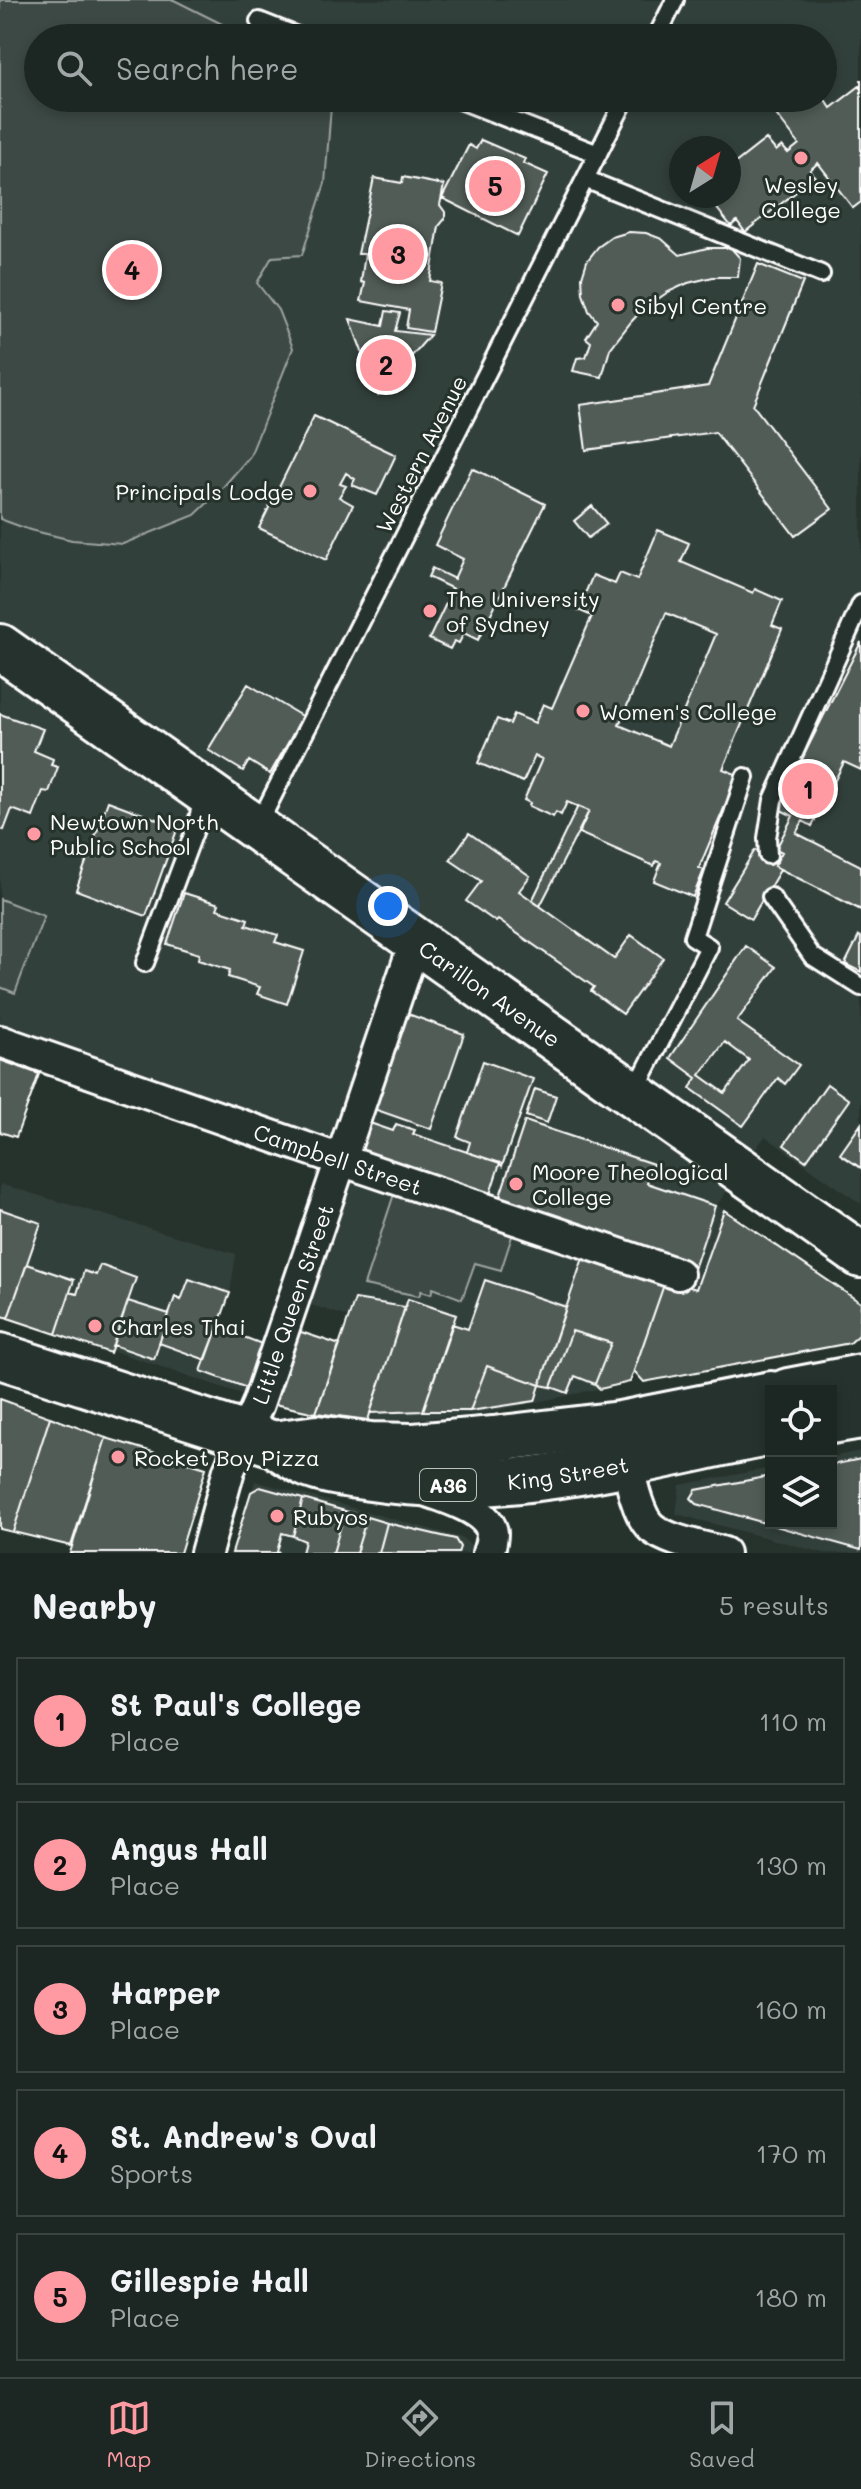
<!DOCTYPE html>
<style>
:root{--surface:#1c2622;--page:#29322f;--text:#f1f3f6;--muted:#a0a5a5;--line:#3a4340;--accent:#ff9aa2}
body{margin:0;font-family:Mali,sans-serif;background:var(--page);color:var(--text)}
.controls{position:absolute;right:24px;bottom:24px;display:grid;overflow:hidden;border-radius:0px;box-shadow:0 4px 12px #0003}
.controls button{width:72px;height:72px;display:grid;place-items:center;padding:0;border:0;border-bottom:2px solid var(--line);background:var(--surface);color:var(--text);font:40px sans-serif}
.compass{position:absolute;left:669px;top:136px;width:72px;height:72px;border-radius:50%;background:var(--surface);box-shadow:0 4px 12px #0003;rotate:37deg}
.you{position:absolute;left:388px;top:906px;width:28px;height:28px;margin:-20px;border:6px solid #fff;border-radius:50%;background:#1a73e8;box-shadow:0 0 0 12px #1a73e833}
.badge{display:grid;place-items:center;width:52px;height:52px;border-radius:50%;background:var(--accent);color:#111;font-size:26px;font-weight:700}
.pin{position:absolute;translate:-50% -50%;border:4px solid #fff;box-shadow:0 2px 8px #0006}
.list{margin:0;padding:0;list-style:none}
h2{display:flex;justify-content:space-between;align-items:center;height:104px;margin:0;padding:0 32px;font-size:34px}
h2 small{font-size:26px;font-weight:400;color:var(--muted)}
.list li{display:grid;grid-template-columns:52px 1fr auto;gap:24px;align-items:center;box-sizing:border-box;height:128px;margin:0 16px 16px;padding:0 16px;border:2px solid var(--line);border-radius:0px}
.list b{display:block;font-size:30px;white-space:nowrap}
.list p{margin:0;font-size:26px;white-space:nowrap;color:var(--muted)}
.list em{font-size:26px;font-style:normal;color:var(--muted)}
.icon{flex:none;width:44px;height:44px;fill:none;stroke:currentColor;stroke-width:2;stroke-linecap:round;stroke-linejoin:round}
.map{position:relative;flex:none;width:861px;height:1553px;overflow:hidden}
.search{position:absolute;background:var(--surface);box-shadow:0 4px 12px #0003;left:24px;right:24px;top:24px;height:88px;display:flex;align-items:center;gap:20px;box-sizing:border-box;padding:0 28px;border-radius:44px;color:var(--muted);font-size:30px}
.sheet{height:824px;background:var(--surface)}
nav{display:flex;justify-content:space-around;align-items:center;box-sizing:border-box;height:112px;border-top:2px solid var(--line);background:var(--surface);font-size:22px;color:var(--muted)}
nav a{display:grid;justify-items:center;gap:4px}
nav .on{color:var(--accent)}
.map>svg:first-child{display:block}
</style>
<div class="map">
<svg width="861" height="1553" viewBox="0 0 861 1553">
<rect width="100%" height="100%" fill="#26332d"/>
<filter id="ink" filterUnits="userSpaceOnUse"><feTurbulence type="fractalNoise" baseFrequency=".0125" numOctaves="2"/><feDisplacementMap in="SourceGraphic" scale="16" xChannelSelector="R" yChannelSelector="G"/><feConvolveMatrix kernelMatrix="1 2 1 2 8 2 1 2 1" color-interpolation-filters="sRGB"/></filter>
<g filter="url(#ink)">
<!-- built -->
<path fill="#333f3a" fill-rule="evenodd" d="M0 0H861V1204L765 1136 717 1205 861 1303 859 1320 860 1328 856 1340 644 1382 634 1372 630 1382 491 1412 417 1419 368 1420 339 1345 349 1317 305 1303 357 1151 0 1027ZM38 38H823V98H38ZM681 148H729V196H681Z
M0 1184 236 1254 230 1293 218 1327 263 1343 245 1395 0 1313Z
M861 1451V1553H824L676 1514 680 1485 771 1468V1523H831V1457Z
M255 1481 462 1538 471 1545 468 1553H232Z"/>
<!-- green -->
<path fill="#3e4944" stroke="#9ea4a2" stroke-width="2" d="M2 0H174L250 38H38V98H325L331 106 325 183 302 255 272 257 257 283 278 310 293 348 250 456 218 493 195 515 123 544 72 540 30 530 0 519V1Z
M0 899 44 916 15 993 0 987Z
M396 1188 515 1227 501 1270 475 1263 462 1299 433 1288 431 1294 421 1291 419 1296 364 1285Z"/>
<!-- building -->
<path fill="#515c57" stroke="#fff" stroke-width="2" fill-rule="evenodd" d="M861 79V202L853 208 818 163 810 170 815 177 745 232 737 221 731 226 707 196H729V168L766 139 776 151 782 146 788 153 799 144 763 98 823 97 831 108 861 85Z
M481 140 525 159 523 163 548 174 518 236 442 198 469 145 476 149Z
M403 177 444 185 440 205 445 212V219L439 226 430 281 441 283 431 332 406 328 409 310 361 301 365 283 361 282 365 254H358L374 178 402 183Z
M629 232 646 233 662 239 680 255 707 248H731L740 258 738 277H713L688 283 668 292 642 310 631 322 610 349 602 377 573 371 577 358 586 357 591 342 586 338 597 321 589 311 583 294 582 277 587 261 598 247 612 237Z
M758 264 803 282 753 405 832 509 795 536 715 432 586 450 580 405 708 386Z
M386 311 400 313 395 331 430 335 378 395 350 319 383 326Z
M314 416 396 455 377 495 352 485 355 479 346 473 340 484 346 486 339 497 353 505 326 560 259 528Z
M472 468 545 504 478 640 464 633 459 643 454 641 450 649 429 639 453 589 428 577 432 568 454 579 463 559 435 545Z
M592 506 607 524 588 538 574 521Z
M658 530 689 543 681 562 753 593 755 589 782 601 772 625 782 629 723 769 738 775 699 868 704 870 693 897 654 881 661 863 656 861 654 866 579 833 589 811 567 802 561 815 556 812 553 817 529 806 530 803 524 800 542 759 535 756 523 782 478 763 497 719 510 724 514 714 535 723 543 704 552 708 592 616 578 610 593 575 615 584 620 573 637 580ZM666 613 716 634 669 746 619 725Z
M861 642V770L844 762 812 826 803 821 796 833 861 866V910L774 866 782 852 776 849 793 816 777 808Z
M248 684 303 717 270 774 249 761 243 771 208 750Z
M0 714 43 729 34 751 53 759 51 765 58 767 49 792 43 791 33 817 12 809 4 830 0 829Z
M108 801 178 827 146 916 76 890Z
M578 806 589 811 540 906 532 901Z
M469 833 530 876 519 891 614 959 631 935 663 958 623 1014 591 991 594 987 498 920 496 922 466 901 481 881 450 860Z
M755 850 777 862 774 866 780 870 751 919 723 902Z
M184 893 219 904 217 909 248 919 246 925 278 935 275 942 304 951 287 1004 257 994 260 987 228 977 230 970 198 960 199 954 167 944Z
M859 936 861 937V972L845 964Z
M746 946 776 967 737 1021 799 1065 785 1084 778 1078 743 1126 690 1088 697 1078 670 1058ZM725 1042 749 1060 725 1093 700 1075Z
M405 1013 464 1034 431 1129 371 1108Z
M0 1060 39 1074 16 1137 0 1132Z
M483 1061 533 1079 502 1166 500 1163 467 1152 470 1142 457 1137Z
M827 1084 849 1100 806 1161 784 1145Z
M535 1089 556 1096 547 1123 526 1116Z
M364 1121 393 1131 396 1124 415 1130 413 1134 500 1163 489 1197 381 1162 383 1157 356 1148Z
M525 1121 653 1164 647 1183 715 1206 693 1272 599 1240 499 1199Z
M861 1124V1168L840 1154Z
M0 1209 41 1223 8 1318 0 1315Z
M724 1210 861 1303 859 1335 850 1343 644 1382 634 1371 666 1279 696 1289Z
M585 1252 666 1279 630 1382 600 1389 595 1384 611 1343 572 1331 551 1387 540 1385Z
M27 1264 74 1280 56 1334 8 1318Z
M100 1265 136 1278 110 1353 56 1334 70 1292 77 1294 84 1271 96 1275Z
M189 1279 230 1293 206 1360 159 1343 175 1297 181 1300Z
M485 1280 566 1307 540 1385 487 1366 470 1411H423L452 1324 468 1329Z
M355 1299 405 1307 368 1420 316 1413Z
M408 1299 456 1315 423 1411 370 1413Z
M128 1301 169 1314 154 1359 113 1345Z
M218 1327 262 1344 247 1388 201 1371Z
M295 1330 340 1345 316 1413 274 1404 271 1398Z
M572 1331 611 1343 595 1384 575 1376 568 1393 551 1387Z
M487 1366 540 1385 535 1401 470 1411Z
M0 1399 50 1417 13 1532 0 1529Z
M50 1417 106 1438 71 1546 13 1532Z
M106 1438 206 1468 180 1553H70Z
M861 1459V1550L697 1504 691 1498 696 1490 771 1476V1523H831V1465Z
M260 1487 303 1499 293 1536 282 1533 277 1552 280 1553H232L251 1492Z
M303 1499 345 1511 333 1553H302L305 1541 293 1536Z
M345 1511 367 1517 356 1553H333Z
M367 1517 387 1523 379 1553H356Z
M387 1523 455 1539 460 1547 458 1553H379Z"/>
<g fill="none" stroke-linecap="round" stroke-linejoin="round">
<!-- service casing -->
<g stroke="#fff" stroke-width="22">
<path id="service" d="M259 21 302 38
M656 38 675 0
M455 98 598 154
M585 179 821 274
M258 825 626 98
M768 855 767 838 773 800 861 604
M771 897 812 956 861 987
M145 963 196 827 204 794
M634 1093 709 947 693 937 745 777"/>
</g>
<!-- minor casing -->
<g stroke="#fff" stroke-width="36">
<g id="minor">
<path id="s1" d="M0 1041 329 1156 678 1274"/>
<path d="M623 1444C628 1465 635 1514 652 1528 670 1542 702 1546 724 1553"/>
<path d="M427 1491C445 1497 490 1511 492 1533 492 1540 490 1547 488 1553"/>
<path id="s2" d="M206 1553 229 1470 258 1404 415 942"/>
</g>
</g>
<!-- secondary casing -->
<g stroke="#fff" stroke-width="50">
<g id="secondary">
<path id="s3" d="M0 647 861 1255"/>
</g>
</g>
<!-- trunk casing -->
<g stroke="#fff" stroke-width="50">
<g id="trunk">
<path id="s4" d="M0 1356 274 1444C285 1451 298 1461 311 1466 329 1473 352 1475 371 1478 506 1499 640 1459 771 1433"/>
<path d="M788 1391 861 1377"/>
<path d="M831 1421 861 1416"/>
<path d="M280 1443 317 1438 371 1445 414 1446 494 1439 620 1424 771 1394"/>
</g>
</g>
<!-- service -->
<use href="#service" stroke="#26332d" stroke-width="16"/>
<!-- minor -->
<use href="#minor" stroke="#26332d" stroke-width="30"/>
<!-- secondary -->
<use href="#secondary" stroke="#26332d" stroke-width="44"/>
<!-- trunk -->
<use href="#trunk" stroke="#26332d" stroke-width="44"/>
</g>
</g>
<!-- markers -->
<g fill="#ff9aa2" stroke="#26332d" stroke-width="3">
<circle cx="801" cy="158" r="8"/>
<circle cx="618" cy="305" r="8"/>
<circle cx="310" cy="491" r="8"/>
<circle cx="430" cy="611" r="8"/>
<circle cx="583" cy="711" r="8"/>
<circle cx="34" cy="834" r="8"/>
<circle cx="516" cy="1184" r="8"/>
<circle cx="95" cy="1326" r="8"/>
<circle cx="118" cy="1457" r="8"/>
<circle cx="277" cy="1516" r="8"/>
</g>
<g text-anchor="middle" dominant-baseline="central" stroke-width="6" stroke-linejoin="round" paint-order="stroke">
<!-- shield labels -->
<rect fill="#26332d" stroke="#bec2c0" stroke-width="2" x="420" y="1469" width="56" height="32" rx="6"/>
<g font-size="20" font-weight="bold" fill="#fff">
<text x="448" y="1485">A36</text>
</g>
<!-- poi labels -->
<g font-size="22" fill="#fff" stroke="#26332d" text-anchor="start">
<text x="801" y="184" text-anchor="middle">Wesley<tspan x="801" dy="25">College</tspan></text>
<text x="634" y="305">Sibyl Centre</text>
<text x="294" y="491" text-anchor="end">Principals Lodge</text>
<text x="446" y="598">The University<tspan x="446" dy="25">of Sydney</tspan></text>
<text x="599" y="711">Women's College</text>
<text x="50" y="821">Newtown North<tspan x="50" dy="25">Public School</tspan></text>
<text x="532" y="1171">Moore Theological<tspan x="532" dy="25">College</tspan></text>
<text x="111" y="1326">Charles Thai</text>
<text x="134" y="1457">Rocket Boy Pizza</text>
<text x="293" y="1516">Rubyos</text>
</g>
<!-- street labels -->
<g font-size="22" fill="#fff" stroke="#26332d">
<text transform="translate(421 454) rotate(-63)">Western Avenue</text>
<text stroke="none"><textPath href="#s3" startOffset="600">Carillon Avenue</textPath></text>
<text stroke="none"><textPath href="#s1" startOffset="358">Campbell Street</textPath></text>
<text stroke="none"><textPath href="#s2" startOffset="264">Little Queen Street</textPath></text>
<text stroke="none"><textPath href="#s4" startOffset="590">King Street</textPath></text>
</g>
</g>
</svg>
<div class="controls">
<button><svg class="icon" aria-label="locate" viewBox="0 0 24 24"><circle cx="12" cy="12" r="6"/><path d="M12 2v4M12 18v4M2 12h4M18 12h4"/></svg></button>
<button><svg class="icon" aria-label="layers" viewBox="0 0 24 24"><path d="M12 4l9 5-9 5-9-5zM3 14l9 5 9-5"/></svg></button>
</div>
<svg class="compass" viewBox="-18 -18 36 36"><path d="M0-13l5 13h-10z" fill="#e53935"/><path d="M0 13l5-13h-10z" fill="#a0a5a5"/></svg>
<div class="you"></div>
<div class="pin badge" style="left:808px;top:789px">1</div>
<div class="pin badge" style="left:386px;top:365px">2</div>
<div class="pin badge" style="left:398px;top:254px">3</div>
<div class="pin badge" style="left:132px;top:270px">4</div>
<div class="pin badge" style="left:495px;top:186px">5</div>
<div class="search"><svg class="icon" aria-label="search" viewBox="0 0 24 24"><circle cx="10" cy="10" r="6"/><path d="M15 15l6 6"/></svg>Search here</div>
</div>
<section class="sheet">
<h2>Nearby<small>5 results</small></h2>
<ul class="list">
<li><span class="badge">1</span><div><b>St Paul's College</b><p>Place</p></div><em>110 m</em></li>
<li><span class="badge">2</span><div><b>Angus Hall</b><p>Place</p></div><em>130 m</em></li>
<li><span class="badge">3</span><div><b>Harper</b><p>Place</p></div><em>160 m</em></li>
<li><span class="badge">4</span><div><b>St. Andrew's Oval</b><p>Sports</p></div><em>170 m</em></li>
<li><span class="badge">5</span><div><b>Gillespie Hall</b><p>Place</p></div><em>180 m</em></li>
</ul>
</section>
<nav>
<a class="on"><svg class="icon" aria-label="map" viewBox="0 0 24 24"><path d="M3 6l6-2 6 2 6-2v14l-6 2-6-2-6 2zM9 4v14M15 6v14"/></svg>Map</a>
<a><svg class="icon" aria-label="directions" viewBox="0 0 24 24"><path d="M12 3l9 9-9 9-9-9zM9 14v-3h6M13 9l2 2-2 2"/></svg>Directions</a>
<a><svg class="icon" aria-label="saved" viewBox="0 0 24 24"><path d="M7 4h10v16l-5-4-5 4z"/></svg>Saved</a>
</nav>
